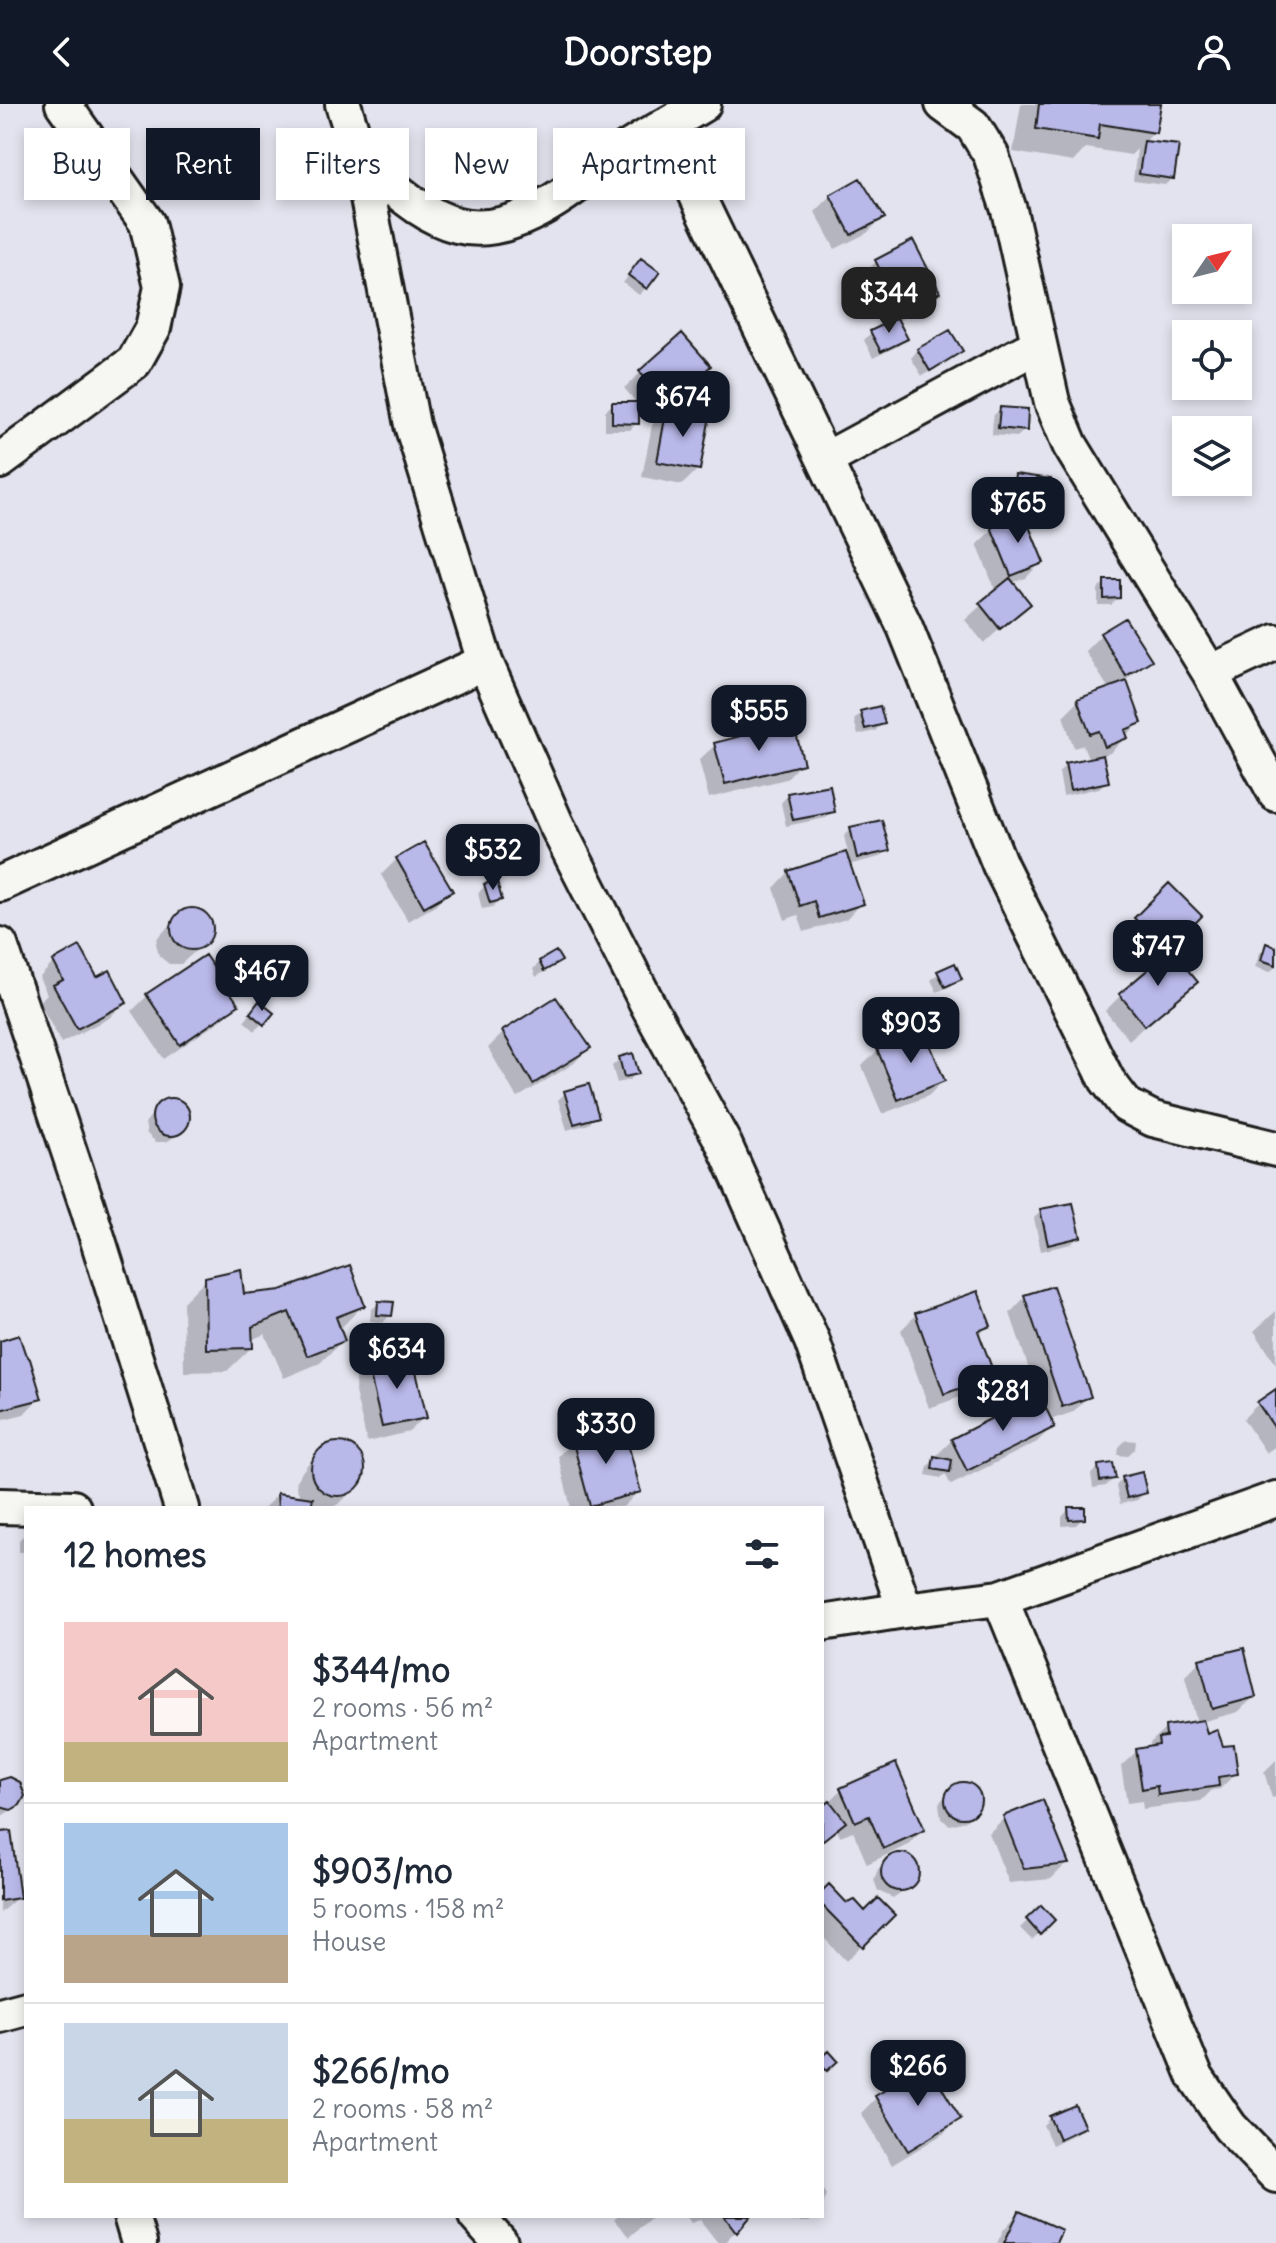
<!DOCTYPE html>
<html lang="en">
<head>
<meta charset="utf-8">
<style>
	:root { --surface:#fff; --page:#f6f6f7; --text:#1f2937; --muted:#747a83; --line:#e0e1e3; --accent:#111827 }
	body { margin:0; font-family:Delius,sans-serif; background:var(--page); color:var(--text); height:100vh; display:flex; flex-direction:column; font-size:30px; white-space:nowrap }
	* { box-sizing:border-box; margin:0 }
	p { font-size:26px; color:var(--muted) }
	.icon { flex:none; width:44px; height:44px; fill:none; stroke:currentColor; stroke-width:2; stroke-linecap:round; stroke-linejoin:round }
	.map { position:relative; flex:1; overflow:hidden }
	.sheet { position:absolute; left:24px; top:1402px; width:800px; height:712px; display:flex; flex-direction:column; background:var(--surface); border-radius:0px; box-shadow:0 4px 12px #0003 }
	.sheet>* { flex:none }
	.banner { position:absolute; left:24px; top:24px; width:800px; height:72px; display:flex; gap:16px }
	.needle { width:52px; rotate:55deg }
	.buttons { position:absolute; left:1172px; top:120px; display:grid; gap:16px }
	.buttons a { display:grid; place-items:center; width:80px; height:80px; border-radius:0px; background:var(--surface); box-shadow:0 4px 12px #0003; font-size:40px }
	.price { position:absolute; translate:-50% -68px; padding:0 18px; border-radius:16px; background:var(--accent); color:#fff; font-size:26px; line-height:52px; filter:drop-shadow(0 2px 4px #0008) }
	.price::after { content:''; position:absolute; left:50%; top:48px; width:24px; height:18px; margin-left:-12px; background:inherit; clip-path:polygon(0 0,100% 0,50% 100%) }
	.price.active { background:#222; color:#fff }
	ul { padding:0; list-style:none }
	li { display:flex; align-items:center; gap:24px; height:200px; padding:0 40px }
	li+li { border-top:2px solid var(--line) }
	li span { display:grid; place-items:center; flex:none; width:224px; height:160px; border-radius:0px; color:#555 }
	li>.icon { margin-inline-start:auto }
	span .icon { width:96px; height:96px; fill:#fffc; stroke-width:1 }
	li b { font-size:34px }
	h2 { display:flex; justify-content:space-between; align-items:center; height:96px; padding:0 40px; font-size:34px }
	.chip { padding:0 28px; border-radius:0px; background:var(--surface); box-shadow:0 4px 12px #0003; font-size:28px; line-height:72px }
	.chip.active { background:var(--accent); color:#fff }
	header { display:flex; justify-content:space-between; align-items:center; height:104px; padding:0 40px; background:var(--accent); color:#fff; font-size:36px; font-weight:700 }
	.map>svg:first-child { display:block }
	.shadow { fill:#0003 }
	.building { fill:#b8b8e9; stroke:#1c1c1c; stroke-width:2 }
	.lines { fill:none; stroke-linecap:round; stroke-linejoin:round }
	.minor-casing { stroke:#1c1c1c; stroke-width:40 }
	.minor { stroke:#f6f6f2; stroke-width:34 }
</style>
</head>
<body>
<header><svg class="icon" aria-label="back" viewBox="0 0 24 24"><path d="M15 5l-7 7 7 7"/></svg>Doorstep<svg class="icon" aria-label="person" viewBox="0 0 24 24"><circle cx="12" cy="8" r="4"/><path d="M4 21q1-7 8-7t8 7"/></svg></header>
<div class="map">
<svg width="1276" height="2139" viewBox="0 0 1276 2139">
	<rect width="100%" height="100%" fill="#e3e3ef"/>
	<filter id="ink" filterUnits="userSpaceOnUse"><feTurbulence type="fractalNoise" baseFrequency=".0125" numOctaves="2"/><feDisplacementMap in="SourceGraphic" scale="16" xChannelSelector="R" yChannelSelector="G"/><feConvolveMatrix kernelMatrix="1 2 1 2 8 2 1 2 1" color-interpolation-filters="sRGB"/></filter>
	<g filter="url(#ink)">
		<path class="shadow" d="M 1021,0 L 1159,0 L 1154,28 L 1144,39 L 1172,74 L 1165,81 L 1133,77 L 1137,45 L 1131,51 L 1086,44 L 1073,58 L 1013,48 Z
			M 831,92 L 882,114 L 867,129 L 835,145 L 815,108 Z
			M 876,158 L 937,188 L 922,204 L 897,217 L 905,234 L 898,242 L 873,254 L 864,236 L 871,229 L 885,222 L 860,173 Z
			M 634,164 L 646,184 L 639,191 L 623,179 Z
			M 682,231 L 692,277 L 650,314 L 624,284 Z
			M 918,246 L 960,247 L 953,254 L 922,272 L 911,254 Z
			M 613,300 L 637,319 L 630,326 L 605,326 L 605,307 Z
			M 668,305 L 698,365 L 682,381 L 642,373 L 652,321 Z
			M 1000,305 L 1025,326 L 1017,333 L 992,331 L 993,312 Z
			M 1015,372 L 1047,397 L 1040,404 L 1005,399 L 1008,379 Z
			M 993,425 L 1041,458 L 1026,474 L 1011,479 L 1028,500 L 984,539 L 965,516 L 996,488 L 977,440 Z
			M 1105,478 L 1118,493 L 1111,501 L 1098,501 L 1098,485 Z
			M 1124,516 L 1149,556 L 1125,577 L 1140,618 L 1110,649 L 1101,652 L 1107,677 L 1099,684 L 1063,692 L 1059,668 L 1066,660 L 1089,656 L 1083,641 L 1074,644 L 1063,612 L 1078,597 L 1109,585 L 1085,547 L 1101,531 Z
			M 861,609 L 883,619 L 875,627 L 858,631 L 854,616 Z
			M 715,641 L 801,659 L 786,675 L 709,694 L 699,656 Z
			M 788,691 L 833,707 L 826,714 L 786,722 L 781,699 Z
			M 851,725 L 887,746 L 880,753 L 848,761 L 861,799 L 846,815 L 804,828 L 798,811 L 785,816 L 774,784 L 789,768 L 848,749 L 844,732 Z
			M 397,755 L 451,786 L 435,802 L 408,817 L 381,771 Z
			M 485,782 L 500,795 L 493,803 L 482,805 L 478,789 Z
			M 1169,782 L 1200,812 L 1151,862 L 1120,831 Z
			M 190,806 L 202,809 L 210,818 L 208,836 L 181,860 L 169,860 L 159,852 L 156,839 L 158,833 L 184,808 Z
			M 1267,842 L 1276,845 L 1276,862 L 1270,868 L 1255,863 L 1260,849 Z
			M 559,857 L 536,873 L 533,865 L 540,858 Z
			M 54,858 L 125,898 L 109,914 L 61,939 L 39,898 L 47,890 L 39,874 Z
			M 939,869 L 960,874 L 953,881 L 937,888 L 931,876 Z
			M 1195,878 L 1129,936 L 1105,907 L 1120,892 Z
			M 147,892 L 237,901 L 221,916 L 164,955 L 132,907 Z
			M 252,907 L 271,909 L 255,927 L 244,917 Z
			M 503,929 L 589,944 L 573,960 L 517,994 L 488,944 Z
			M 878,946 L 943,977 L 928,992 L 882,1010 L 862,962 Z
			M 620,955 L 636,969 L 629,976 L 617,979 L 612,962 Z
			M 565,989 L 596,1012 L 589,1020 L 567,1026 L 558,996 Z
			M 169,996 L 180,999 L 188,1013 L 184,1024 L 176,1032 L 166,1038 L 156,1038 L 147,1030 L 145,1019 L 159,1001 Z
			M 1041,1107 L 1079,1133 L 1071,1140 L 1041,1147 L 1034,1114 Z
			M 206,1175 L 243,1192 L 363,1201 L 339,1226 L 343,1236 L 320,1259 L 284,1274 L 265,1230 L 251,1236 L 251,1244 L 227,1267 L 184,1268 L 183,1198 Z
			M 1025,1193 L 1088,1292 L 1073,1308 L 1050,1316 L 1053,1322 L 1037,1338 L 951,1381 L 945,1370 L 941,1374 L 926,1371 L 928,1362 L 935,1355 L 938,1355 L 936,1352 L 952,1336 L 1038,1292 L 1010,1209 Z
			M 379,1199 L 390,1211 L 383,1219 L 370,1217 L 371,1206 Z
			M 1276,1207 L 1276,1260 L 1254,1227 Z
			M 916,1211 L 988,1222 L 978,1232 L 992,1272 L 977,1287 L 929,1304 L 901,1226 Z
			M 0,1239 L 39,1294 L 24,1310 L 0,1316 Z
			M 371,1256 L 424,1313 L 409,1328 L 367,1338 L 355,1288 L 356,1271 Z
			M 1276,1287 L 1276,1342 L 1266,1349 L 1243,1315 L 1259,1299 Z
			M 1126,1336 L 1136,1337 L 1135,1345 L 1127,1352 L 1118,1351 L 1119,1343 Z
			M 573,1337 L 639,1387 L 623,1403 L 571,1404 L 558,1352 Z
			M 339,1340 L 347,1341 L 360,1352 L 364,1368 L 356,1383 L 340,1399 L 331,1404 L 264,1404 L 277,1391 L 301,1394 L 296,1383 L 297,1375 L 307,1361 L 323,1344 Z
			M 1099,1363 L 1114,1374 L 1106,1382 L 1093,1384 L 1091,1370 Z
			M 1123,1374 L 1145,1389 L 1137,1396 L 1120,1400 L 1116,1382 Z
			M 1069,1405 L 1083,1414 L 1076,1421 L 1062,1422 L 1062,1413 Z
			M 26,1429 L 26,1448 L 19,1448 L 19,1436 Z
			M 1200,1557 L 1254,1593 L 1238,1608 L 1201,1618 L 1206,1632 L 1236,1669 L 1220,1685 L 1212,1686 L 1201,1697 L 1143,1705 L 1142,1697 L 1127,1699 L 1121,1662 L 1137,1647 L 1151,1645 L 1150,1639 L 1166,1624 L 1197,1619 L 1185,1572 Z
			M 1276,1656 L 1276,1693 L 1272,1694 L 1264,1668 Z
			M 0,1680 L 14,1704 L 2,1712 L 0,1711 Z
			M 966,1680 L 978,1690 L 979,1700 L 966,1717 L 950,1721 L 941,1715 L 939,1699 L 955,1682 Z
			M 841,1686 L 923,1726 L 908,1741 L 867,1760 L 853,1727 L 840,1732 L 836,1725 L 822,1736 L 822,1706 Z
			M 1004,1714 L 1066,1760 L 1051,1775 L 1009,1779 L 989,1729 Z
			M 0,1730 L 18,1793 L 0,1809 Z
			M 896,1750 L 908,1752 L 917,1766 L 911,1781 L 893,1794 L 878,1787 L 874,1776 L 878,1765 Z
			M 822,1790 L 865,1809 L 892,1811 L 846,1857 L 822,1832 Z
			M 1041,1804 L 1052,1816 L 1032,1836 L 1020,1824 Z
			M 876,1994 L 959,2015 L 943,2030 L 892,2061 L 861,2009 Z
			M 1050,2014 L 1082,2023 L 1075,2030 L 1052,2041 L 1043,2021 Z
			M 822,2084 L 826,2091 L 822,2105 Z
			M 1019,2109 L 1054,2139 L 997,2139 L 1004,2125 Z
			M 618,2112 L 653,2112 L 629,2133 L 614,2116 Z
			M 686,2112 L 750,2112 L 724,2139 L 718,2139 L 700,2116 L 691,2119 Z
			M 788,2112 L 815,2112 L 809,2118 L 793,2118 Z"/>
		<path class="building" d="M 1039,0 L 1161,0 L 1156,29 L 1100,20 L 1098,35 L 1036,25 Z
			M 1144,37 L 1179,41 L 1174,75 L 1139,70 Z
			M 860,74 L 885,114 L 851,131 L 830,91 Z
			M 913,136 L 940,188 L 902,209 L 875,156 Z
			M 641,154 L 660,168 L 647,185 L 628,171 Z
			M 897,214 L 908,235 L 881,248 L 870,227 Z
			M 950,226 L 963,247 L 930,267 L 917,245 Z
			M 682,229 L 711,262 L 667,300 L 639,267 Z
			M 612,298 L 639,298 L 639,320 L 612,319 Z
			M 667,303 L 710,312 L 700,366 L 657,358 Z
			M 1000,303 L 1028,305 L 1027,327 L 998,324 Z
			M 1015,370 L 1051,375 L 1049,398 L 1012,392 Z
			M 1024,410 L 1044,459 L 1011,472 L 991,423 Z
			M 1010,474 L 1031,500 L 1000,525 L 979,499 Z
			M 1104,476 L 1120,476 L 1120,494 L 1104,495 Z
			M 1125,514 L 1152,556 L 1126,572 L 1100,529 Z
			M 1127,577 L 1142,619 L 1125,626 L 1128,634 L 1105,643 L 1099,627 L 1090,630 L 1077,595 Z
			M 880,602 L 885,620 L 865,625 L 860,607 Z
			M 793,618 L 804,660 L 725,680 L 714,639 Z
			M 1103,651 L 1109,678 L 1070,686 L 1065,659 Z
			M 830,681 L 835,708 L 793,716 L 787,689 Z
			M 882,716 L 890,747 L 857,754 L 850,723 Z
			M 424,738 L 453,787 L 424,803 L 396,754 Z
			M 846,748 L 864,800 L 819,814 L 814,797 L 800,802 L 788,767 Z
			M 497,777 L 502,796 L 490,799 L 484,780 Z
			M 1169,779 L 1202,812 L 1168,848 L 1134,814 Z
			M171 825a21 21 0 1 1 42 0a21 21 0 1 1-42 0Z
			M 1266,839 L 1276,843 L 1276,861 L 1261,856 Z
			M 80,842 L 97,873 L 110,866 L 127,899 L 77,925 L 53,881 L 63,876 L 53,857 Z
			M 1171,846 L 1198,878 L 1145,922 L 1119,890 Z
			M 556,847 L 562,857 L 544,867 L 539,857 Z
			M 205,851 L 239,901 L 180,941 L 146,890 Z
			M 955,859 L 962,875 L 945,883 L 937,867 Z
			M 556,893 L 591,944 L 533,980 L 502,927 Z
			M 259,897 L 274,909 L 264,921 L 250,909 Z
			M 924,926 L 945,977 L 898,996 L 877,945 Z
			M 633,949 L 639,970 L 624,973 L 619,953 Z
			M 589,980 L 599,1013 L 574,1020 L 564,987 Z
			M152 1013a19 19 0 1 1 38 0a19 19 0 1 1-38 0Z
			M 1073,1099 L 1081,1133 L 1048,1141 L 1040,1105 Z
			M 350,1161 L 365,1202 L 336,1213 L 345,1237 L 307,1252 L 289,1208 L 252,1223 L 253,1244 L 206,1245 L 205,1173 L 241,1165 L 244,1190 L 281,1186 Z
			M 1053,1182 L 1091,1293 L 1062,1303 L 1024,1191 Z
			M 978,1187 L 991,1222 L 978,1227 L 995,1272 L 944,1290 L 915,1209 Z
			M 378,1197 L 394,1198 L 392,1212 L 377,1211 Z
			M 19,1231 L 25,1249 L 30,1255 L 42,1295 L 0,1306 L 0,1237 Z
			M 370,1254 L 413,1255 L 427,1314 L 382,1323 L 370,1271 Z
			M 1276,1285 L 1276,1326 L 1257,1298 Z
			M 1039,1290 L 1055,1323 L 967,1367 L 951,1335 Z
			M 623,1321 L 641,1388 L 590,1402 L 572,1335 Z
			M311 1365a27 27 0 1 1 54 0a27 27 0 1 1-54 0Z
			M 934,1352 L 952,1356 L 950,1368 L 932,1365 Z
			M 1113,1359 L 1116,1375 L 1100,1377 L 1098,1361 Z
			M 1142,1368 L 1147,1389 L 1127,1394 L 1122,1373 Z
			M 277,1389 L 313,1394 L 311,1404 L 278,1404 Z
			M 1068,1403 L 1085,1403 L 1085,1415 L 1069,1416 Z
			M 1244,1544 L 1256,1593 L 1212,1605 L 1199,1555 Z
			M 1203,1616 L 1207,1629 L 1217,1625 L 1223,1642 L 1234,1641 L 1238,1670 L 1218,1673 L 1219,1682 L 1158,1691 L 1157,1682 L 1142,1685 L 1136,1645 L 1159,1641 L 1158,1634 L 1166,1633 L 1165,1622 Z
			M 896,1659 L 925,1726 L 883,1745 L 869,1712 L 855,1718 L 840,1684 Z
			M 10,1673 L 20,1678 L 25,1692 L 20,1701 L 11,1706 L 0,1703 L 0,1676 Z
			M945 1696a18 18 0 1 1 36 0a18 18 0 1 1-36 0Z
			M 1043,1696 L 1069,1760 L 1024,1765 L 1003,1712 Z
			M 830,1697 L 846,1718 L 822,1737 L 822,1703 Z
			M 11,1727 L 20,1794 L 0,1797 L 0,1728 Z
			M881 1768a19 19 0 1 1 38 0a19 19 0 1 1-38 0Z
			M 829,1780 L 847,1799 L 855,1796 L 865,1807 L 878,1794 L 895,1811 L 863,1843 L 822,1801 L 822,1787 Z
			M 1041,1801 L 1055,1816 L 1040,1831 L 1026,1815 Z
			M 829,1947 L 838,1957 L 827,1967 L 822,1962 L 822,1953 Z
			M 928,1961 L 961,2015 L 908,2047 L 875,1992 Z
			M 1075,2001 L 1085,2023 L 1059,2035 L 1049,2012 Z
			M 1019,2107 L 1062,2126 L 1056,2139 L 1004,2139 Z
			M 724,2112 L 751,2112 L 737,2129 Z"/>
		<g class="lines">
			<g class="minor-casing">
				<path id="minor" d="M 343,0 L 361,58 L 412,321 L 485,558 L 556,720 L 649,903 L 724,1040 L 812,1237 L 905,1506 L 1000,1494 L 1276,1395
					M 943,0 L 973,22 L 991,51 L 1009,106 L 1052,298 L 1070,341 L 1210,569 L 1276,690
					M 664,23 L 905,523 L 1000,761 L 1107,976 L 1126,1001 L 1153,1015 L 1276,1045
					M 361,58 C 391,81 421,112 457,121 C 517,137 578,78 624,47 C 649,30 677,16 703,0
					M 825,356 L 1038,241
					M 0,357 L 134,258 L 153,224 L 162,183 L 147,119 L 63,0
					M 1210,569 L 1276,538
					M 0,780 L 485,558
					M 0,841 L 87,1101 L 182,1404
					M 0,1402 L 73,1404
					M 1000,1494 L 1195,1972 L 1230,2023 L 1276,2071
					M 822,1519 L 905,1506
					M 0,1911 L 26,1904
					M 131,2112 L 139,2139
					M 476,2112 L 500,2139"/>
			</g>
			<use href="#minor" class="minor"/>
		</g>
	</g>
</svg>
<div class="buttons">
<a><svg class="needle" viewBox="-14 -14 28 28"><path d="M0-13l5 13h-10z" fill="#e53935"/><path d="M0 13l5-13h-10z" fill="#747a83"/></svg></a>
<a><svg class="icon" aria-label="locate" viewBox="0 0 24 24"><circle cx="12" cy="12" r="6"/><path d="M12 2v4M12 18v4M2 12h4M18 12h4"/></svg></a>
<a><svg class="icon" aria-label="layers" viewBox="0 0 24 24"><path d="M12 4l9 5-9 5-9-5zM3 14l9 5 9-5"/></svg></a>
</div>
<b class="price active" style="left:889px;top:231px">$344</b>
<b class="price" style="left:683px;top:335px">$674</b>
<b class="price" style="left:1018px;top:441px">$765</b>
<b class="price" style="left:759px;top:649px">$555</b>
<b class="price" style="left:493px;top:788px">$532</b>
<b class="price" style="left:1158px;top:884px">$747</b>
<b class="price" style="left:262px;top:909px">$467</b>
<b class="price" style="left:911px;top:961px">$903</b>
<b class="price" style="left:397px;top:1287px">$634</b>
<b class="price" style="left:1003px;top:1329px">$281</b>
<b class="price" style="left:606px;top:1362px">$330</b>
<b class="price" style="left:918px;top:2004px">$266</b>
<div class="banner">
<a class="chip">Buy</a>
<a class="chip active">Rent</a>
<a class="chip">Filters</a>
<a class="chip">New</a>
<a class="chip">Apartment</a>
</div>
<section class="sheet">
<h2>12 homes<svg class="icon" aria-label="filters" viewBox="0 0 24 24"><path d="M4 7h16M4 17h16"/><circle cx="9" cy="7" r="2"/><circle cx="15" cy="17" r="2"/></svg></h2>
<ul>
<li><span style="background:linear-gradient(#f6c9c9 75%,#c2b280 0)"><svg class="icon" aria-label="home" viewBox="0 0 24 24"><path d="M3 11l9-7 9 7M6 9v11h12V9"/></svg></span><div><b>$344/mo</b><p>2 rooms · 56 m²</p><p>Apartment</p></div></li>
<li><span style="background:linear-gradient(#a9c7e8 70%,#b9a48a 0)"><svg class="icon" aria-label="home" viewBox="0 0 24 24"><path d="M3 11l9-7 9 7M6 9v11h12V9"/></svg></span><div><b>$903/mo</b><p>5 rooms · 158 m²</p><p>House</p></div></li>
<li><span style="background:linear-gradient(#c9d6e8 60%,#c2b280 0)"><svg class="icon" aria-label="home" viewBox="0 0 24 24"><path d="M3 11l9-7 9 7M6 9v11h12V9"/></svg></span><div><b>$266/mo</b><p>2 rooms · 58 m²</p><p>Apartment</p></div></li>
</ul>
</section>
</div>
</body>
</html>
